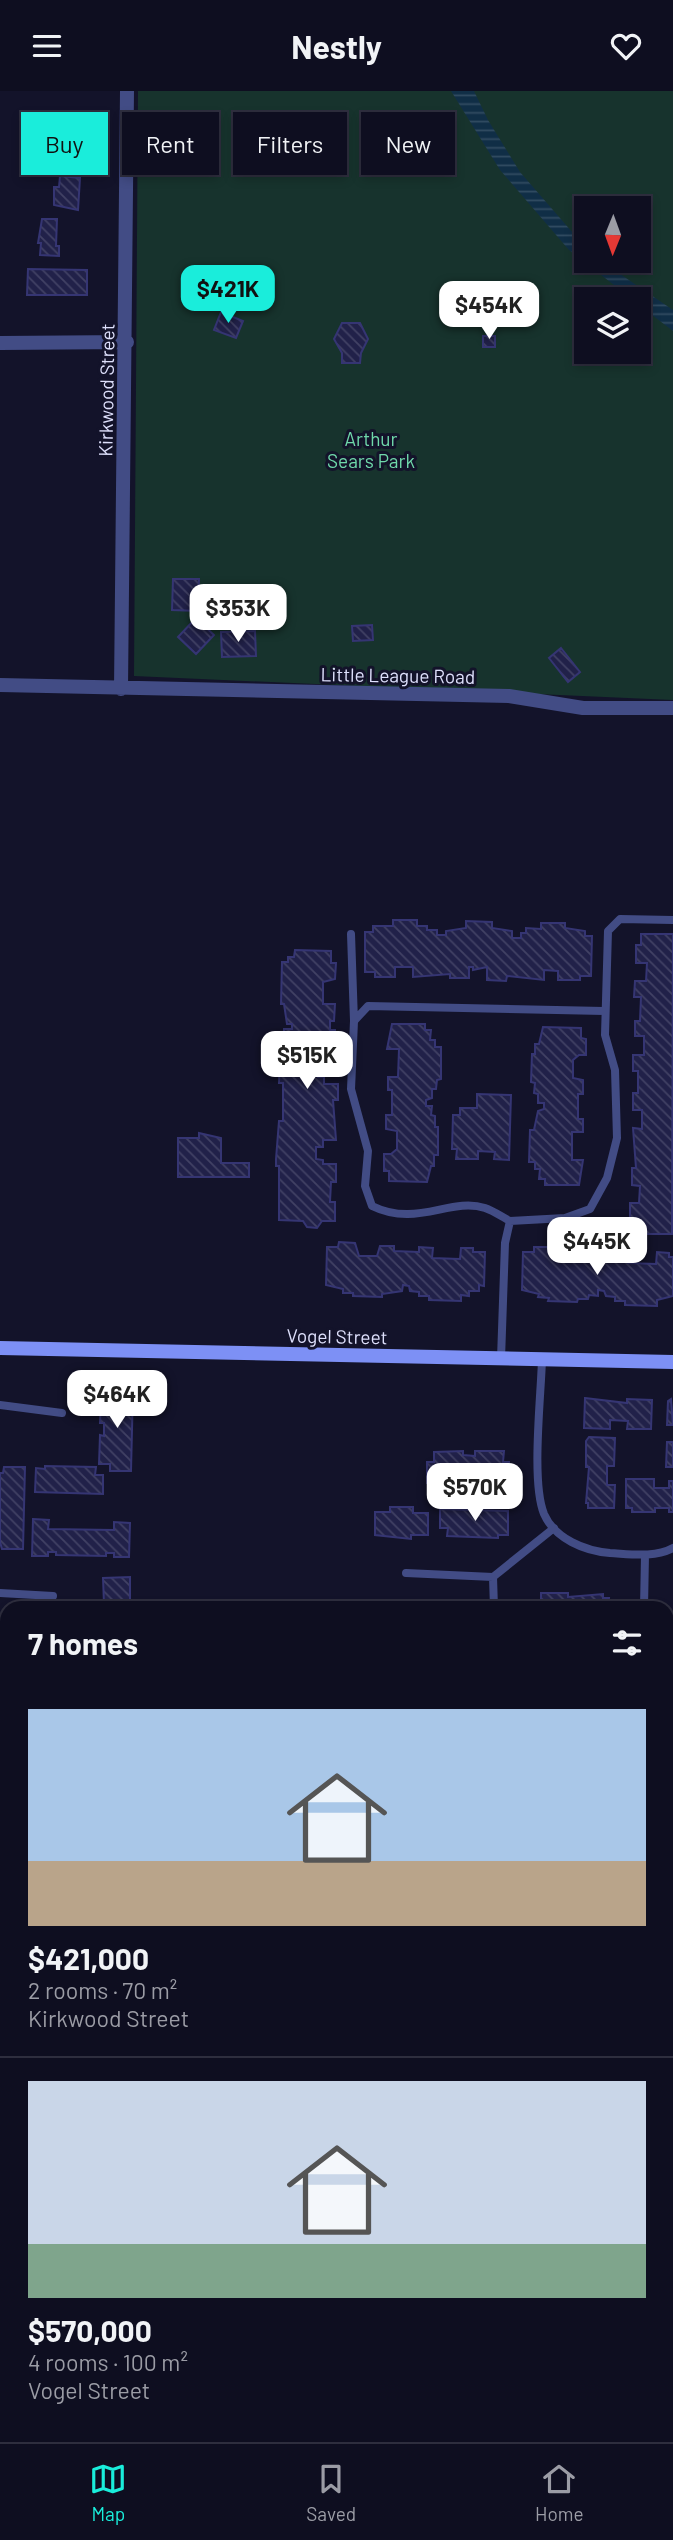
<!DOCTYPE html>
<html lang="en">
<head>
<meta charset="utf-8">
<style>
	:root { --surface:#0e0e20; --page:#171729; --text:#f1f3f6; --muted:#9b9ca5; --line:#2e2e3e; --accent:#1aeddb }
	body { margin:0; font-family:Barlow,sans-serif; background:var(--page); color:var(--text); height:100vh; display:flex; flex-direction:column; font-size:26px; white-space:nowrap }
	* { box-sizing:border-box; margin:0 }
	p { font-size:23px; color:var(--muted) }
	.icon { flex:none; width:38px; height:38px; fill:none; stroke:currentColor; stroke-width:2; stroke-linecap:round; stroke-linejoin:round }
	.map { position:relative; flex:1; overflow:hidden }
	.drawer { position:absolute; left:0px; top:1510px; width:674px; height:842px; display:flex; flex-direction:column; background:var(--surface); border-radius:21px 21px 0 0; box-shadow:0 4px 10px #0003,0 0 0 2px var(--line) }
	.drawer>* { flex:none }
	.banner { position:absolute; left:21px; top:21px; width:632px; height:63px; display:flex; gap:14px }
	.needle { width:46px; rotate:181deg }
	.buttons { position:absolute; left:574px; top:105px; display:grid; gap:14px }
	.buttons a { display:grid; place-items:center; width:77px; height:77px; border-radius:0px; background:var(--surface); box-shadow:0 4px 10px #0003,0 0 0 2px var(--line); font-size:35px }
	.price { position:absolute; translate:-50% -60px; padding:0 16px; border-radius:14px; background:#fff; color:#222; font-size:23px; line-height:46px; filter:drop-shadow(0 2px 4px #0008) }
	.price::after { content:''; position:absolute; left:50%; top:42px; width:21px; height:16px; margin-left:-10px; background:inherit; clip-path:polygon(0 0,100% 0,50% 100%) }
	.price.on { background:var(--accent); color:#111 }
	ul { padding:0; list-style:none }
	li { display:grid; align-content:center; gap:14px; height:371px; padding:0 28px }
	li+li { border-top:2px solid var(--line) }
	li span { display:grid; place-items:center; height:217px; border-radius:0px; color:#555 }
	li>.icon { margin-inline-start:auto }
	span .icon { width:126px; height:126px; fill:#fffc; stroke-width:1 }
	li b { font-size:30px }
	h2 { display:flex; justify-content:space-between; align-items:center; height:84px; padding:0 28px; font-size:30px }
	.tag { padding:0 24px; border-radius:0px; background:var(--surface); box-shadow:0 4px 10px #0003,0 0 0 2px var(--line); font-size:24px; line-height:63px }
	.tag.on { background:var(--accent); color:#111 }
	header { display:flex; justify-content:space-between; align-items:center; height:91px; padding:0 28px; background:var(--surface); font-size:32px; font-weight:700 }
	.tab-bar { display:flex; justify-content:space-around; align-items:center; height:98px; border-top:2px solid var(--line); background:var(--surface); font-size:19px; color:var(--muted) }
	.tab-bar a { display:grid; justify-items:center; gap:4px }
	.tab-bar .on { color:var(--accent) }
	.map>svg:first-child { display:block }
	.green { fill:#17332d; fill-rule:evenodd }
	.water { fill:url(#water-rules) }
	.building { fill:url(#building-back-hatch); stroke:#353573; stroke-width:2 }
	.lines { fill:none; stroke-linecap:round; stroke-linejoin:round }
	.lane { stroke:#424c85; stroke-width:8 }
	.street { stroke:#424c85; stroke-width:14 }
	.secondary { stroke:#7d90f5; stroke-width:14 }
	.labels { text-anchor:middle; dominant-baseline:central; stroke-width:6; stroke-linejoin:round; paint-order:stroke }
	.street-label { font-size:19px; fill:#dee0fc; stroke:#13132a }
	.park-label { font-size:19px; fill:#6fd8aa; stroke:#13132a }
</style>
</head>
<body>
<header><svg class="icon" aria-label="menu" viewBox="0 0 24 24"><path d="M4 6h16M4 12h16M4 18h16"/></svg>Nestly<svg class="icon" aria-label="heart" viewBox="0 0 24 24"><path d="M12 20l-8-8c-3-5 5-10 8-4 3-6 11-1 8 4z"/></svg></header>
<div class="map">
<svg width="673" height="2351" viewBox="0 0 673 2351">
	<defs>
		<pattern id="water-rules" width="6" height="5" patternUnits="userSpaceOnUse" patternTransform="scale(1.75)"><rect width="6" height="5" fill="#102e46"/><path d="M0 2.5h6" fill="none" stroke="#324c62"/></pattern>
		<pattern id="building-back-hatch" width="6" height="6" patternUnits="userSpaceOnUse" patternTransform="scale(1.75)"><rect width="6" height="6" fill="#212149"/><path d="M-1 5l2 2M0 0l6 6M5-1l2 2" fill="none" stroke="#414164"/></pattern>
	</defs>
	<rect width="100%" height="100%" fill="#13132a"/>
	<path class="green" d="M 138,0 L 673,0 L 673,609 L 134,585 ZM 586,117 L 639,117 L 639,170 L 586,170 ZM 586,208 L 639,208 L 639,261 L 586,261 Z"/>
	<path class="water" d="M 451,0 L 474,0 L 488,29 L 520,81 L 586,157 L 586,170 L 601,170 L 673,219 L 673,240 L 639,214 L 639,208 L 632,208 L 569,159 L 500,79 Z"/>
	<path class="building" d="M 60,85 L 80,87 L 78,119 L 54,114 L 54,96 L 59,96 Z
		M 42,128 L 57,128 L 56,155 L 59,155 L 59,165 L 40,164 L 41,152 L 38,152 Z
		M 28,178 L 87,179 L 87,204 L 27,204 Z
		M 221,221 L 243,230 L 236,247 L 214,239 Z
		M 342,232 L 360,232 L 368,248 L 361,262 L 360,272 L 342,272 L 342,262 L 334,248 Z
		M 483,245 L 495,245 L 495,256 L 483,256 Z
		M 173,488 L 199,488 L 198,520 L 172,519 Z
		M 196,527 L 214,544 L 196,563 L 178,546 Z
		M 372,534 L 373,549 L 353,550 L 352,535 Z
		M 255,540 L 256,565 L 222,566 L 221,541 Z
		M 561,557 L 580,581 L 568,591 L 549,567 Z
		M 393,829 L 417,829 L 417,835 L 427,835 L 427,839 L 437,839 L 437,844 L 446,844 L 446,840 L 466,837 L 466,830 L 492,831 L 492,837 L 512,840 L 512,847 L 521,847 L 521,842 L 526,842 L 526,837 L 541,838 L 541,832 L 565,832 L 565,837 L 585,840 L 585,845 L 592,845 L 591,885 L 580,885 L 580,889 L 558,889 L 558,880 L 544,879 L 544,889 L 507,885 L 506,890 L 487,889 L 487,876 L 473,879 L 473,876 L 469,876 L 469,887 L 450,887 L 450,883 L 413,886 L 413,876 L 395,876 L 395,886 L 375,886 L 375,881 L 365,881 L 365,841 L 373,841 L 373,835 L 393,835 Z
		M 641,843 L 673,843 L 672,1143 L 634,1143 L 635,1128 L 630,1128 L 630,1112 L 639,1112 L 640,1095 L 632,1094 L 632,1077 L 636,1077 L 633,1037 L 642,1038 L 642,1019 L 633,1019 L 633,1002 L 638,1002 L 638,980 L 633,980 L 633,964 L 644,964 L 644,945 L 635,945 L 635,930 L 640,930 L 641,906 L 634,906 L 635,890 L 646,890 L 647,872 L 636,872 L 636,854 L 641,854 Z
		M 295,859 L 331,860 L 331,872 L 336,872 L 335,888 L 323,891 L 323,913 L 335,913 L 334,930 L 330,930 L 330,939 L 335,939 L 335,950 L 339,950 L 339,968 L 324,967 L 324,975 L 318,975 L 318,986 L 324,986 L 324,993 L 338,993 L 338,1009 L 333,1009 L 336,1049 L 323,1049 L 323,1056 L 316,1056 L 316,1068 L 323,1069 L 323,1073 L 336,1073 L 336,1091 L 331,1091 L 330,1111 L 335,1111 L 335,1130 L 322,1130 L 317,1137 L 307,1136 L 303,1130 L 279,1129 L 279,1075 L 276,1075 L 276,1068 L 279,1030 L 283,1030 L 283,992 L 279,992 L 280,967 L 283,967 L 284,938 L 292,938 L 292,933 L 287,933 L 284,913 L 281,913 L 282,871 L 288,871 L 288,866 L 294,866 Z
		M 392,933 L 425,933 L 425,939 L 431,939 L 430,949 L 435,949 L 435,956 L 441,956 L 441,988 L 437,989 L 436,998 L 432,998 L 432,1007 L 426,1009 L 426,1015 L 432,1015 L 431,1024 L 435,1025 L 435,1036 L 438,1036 L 438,1064 L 434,1064 L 434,1075 L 431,1075 L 427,1091 L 389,1090 L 389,1080 L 384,1080 L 384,1063 L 391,1063 L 397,1058 L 397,1040 L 386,1038 L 386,1024 L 392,1024 L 392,999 L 388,999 L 388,986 L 398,986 L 399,958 L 387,958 Z
		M 543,936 L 581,937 L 581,947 L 586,948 L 586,964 L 579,964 L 573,969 L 573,987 L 583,989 L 583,1003 L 578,1003 L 578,1028 L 583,1028 L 583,1041 L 572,1041 L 572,1069 L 583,1069 L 579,1094 L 545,1094 L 545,1088 L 539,1088 L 540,1078 L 535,1078 L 535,1071 L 529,1071 L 530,1039 L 534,1039 L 538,1020 L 544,1018 L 544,1012 L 538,1012 L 538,1003 L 534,1002 L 535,992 L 531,991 L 532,963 L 535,963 L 535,953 L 539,953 Z
		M 477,1003 L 511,1004 L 509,1069 L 494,1068 L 495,1061 L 478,1060 L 478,1068 L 456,1068 L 457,1058 L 452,1058 L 453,1024 L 460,1024 L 460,1017 L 477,1017 Z
		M 199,1042 L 221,1047 L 221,1072 L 249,1072 L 249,1086 L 178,1086 L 178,1047 L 199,1047 Z
		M 339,1151 L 355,1152 L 359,1165 L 377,1165 L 380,1155 L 394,1155 L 394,1160 L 419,1161 L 419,1156 L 433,1157 L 432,1167 L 460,1168 L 461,1157 L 473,1157 L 473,1161 L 485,1161 L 484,1195 L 479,1194 L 479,1200 L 469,1200 L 469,1205 L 461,1204 L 461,1210 L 429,1209 L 429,1205 L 419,1205 L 419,1201 L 410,1200 L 409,1195 L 403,1194 L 402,1200 L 382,1203 L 382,1206 L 353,1205 L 353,1202 L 343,1202 L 343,1198 L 326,1194 L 327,1156 L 338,1156 Z
		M 534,1156 L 551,1156 L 551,1164 L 555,1169 L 573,1170 L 576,1159 L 590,1160 L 590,1165 L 615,1165 L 615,1161 L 628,1161 L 628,1172 L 656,1173 L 657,1161 L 669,1162 L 669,1166 L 673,1166 L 673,1205 L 657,1209 L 657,1215 L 625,1214 L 625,1210 L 615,1210 L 615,1206 L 606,1205 L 604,1200 L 598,1199 L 598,1205 L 589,1204 L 588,1208 L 578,1208 L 577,1211 L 548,1210 L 549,1207 L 538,1206 L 539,1203 L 522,1199 L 523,1161 L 534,1161 Z
		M 111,1298 L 133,1298 L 131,1380 L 110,1380 L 110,1373 L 99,1373 L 100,1344 L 104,1345 L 104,1332 L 100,1332 L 101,1304 L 111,1304 Z
		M 585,1307 L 627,1312 L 627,1308 L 652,1309 L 651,1338 L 627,1338 L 628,1330 L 610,1329 L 610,1338 L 584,1337 Z
		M 671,1308 L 673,1334 L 667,1334 L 668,1310 Z
		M 589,1346 L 615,1347 L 614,1375 L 607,1375 L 607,1394 L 615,1394 L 614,1417 L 588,1417 L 588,1412 L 586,1412 L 589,1376 L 586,1376 L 586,1350 Z
		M 667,1351 L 673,1351 L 673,1376 L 666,1376 Z
		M 463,1360 L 463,1364 L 475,1365 L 475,1360 L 504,1360 L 503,1371 L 509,1371 L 510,1392 L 427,1392 L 427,1371 L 434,1371 L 434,1361 Z
		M 45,1375 L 96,1376 L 95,1384 L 103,1384 L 103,1403 L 35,1401 L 36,1377 L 45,1378 Z
		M 4,1376 L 25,1376 L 23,1458 L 2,1458 L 0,1451 L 0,1382 L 3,1382 Z
		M 626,1388 L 654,1388 L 654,1397 L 669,1397 L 669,1390 L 673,1390 L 673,1421 L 669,1421 L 669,1417 L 655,1417 L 655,1421 L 632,1421 L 632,1417 L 626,1417 Z
		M 390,1416 L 413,1416 L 413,1422 L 428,1422 L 428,1444 L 411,1444 L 411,1448 L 375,1444 L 375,1421 L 390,1421 Z
		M 440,1418 L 508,1420 L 508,1444 L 498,1444 L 498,1447 L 447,1445 L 448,1437 L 440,1437 Z
		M 33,1428 L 49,1429 L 48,1438 L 114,1439 L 114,1431 L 130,1432 L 129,1466 L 114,1466 L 114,1462 L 106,1462 L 106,1465 L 56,1464 L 56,1461 L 48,1461 L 48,1465 L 32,1465 Z
		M 130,1486 L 130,1512 L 104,1513 L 103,1487 Z
		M 541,1502 L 568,1502 L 568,1506 L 603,1503 L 603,1507 L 609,1507 L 608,1517 L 541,1517 Z
		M 667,1688 L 673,1688 L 673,1724 L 667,1724 Z
		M 3,1696 L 7,1696 L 7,1722 L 0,1722 L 0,1699 Z
		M 0,2016 L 7,2027 L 7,2045 L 0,2049 Z
		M 0,2071 L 7,2071 L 7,2096 L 0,2096 Z
		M 0,2120 L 7,2125 L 7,2132 L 0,2141 Z
		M 667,2249 L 673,2249 L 673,2275 L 667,2275 Z
		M 0,2263 L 7,2263 L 7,2297 L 0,2297 Z"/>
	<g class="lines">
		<path class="lane" d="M 351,843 L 354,930
			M 510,1130 C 502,1126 494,1120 485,1117 C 450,1106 417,1137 372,1115 L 365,1095 L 368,1060 L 351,998 L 354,930 L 368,915 L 604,920
			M 501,1268 L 505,1152 L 510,1130 L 565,1127 L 590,1118 L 607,1087 L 617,1047 L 615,979 L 605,944 L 608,840 L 620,828 L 673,829
			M 542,1268 C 541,1306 531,1391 544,1423 C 555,1448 585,1460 610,1462 C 630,1463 655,1467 673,1457
			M 0,1314 L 62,1322
			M 406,1482 L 493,1486 L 554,1437
			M 493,1486 L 494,1517
			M 0,1502 L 53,1505
			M 644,1517 L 645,1464
			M 0,1661 L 7,1661
			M 0,1968 L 7,1968"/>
		<path class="street" d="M 0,252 L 127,251
			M 0,594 L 509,605 L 583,617 L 673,617
			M 121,598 L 127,0
			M 0,1934 L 7,1934
			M 667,1945 L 672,1945
			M 0,2344 L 7,2344
			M 67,2345 L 410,2351"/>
		<path class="secondary" d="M 0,1257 L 673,1271"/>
	</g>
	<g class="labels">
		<g class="street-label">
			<text transform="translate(106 299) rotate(-89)">Kirkwood Street</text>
			<text transform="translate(398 584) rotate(1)">Little League Road</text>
			<text transform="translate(337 1245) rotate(1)">Vogel Street</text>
		</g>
		<g class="park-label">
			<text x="371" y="347">Arthur<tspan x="371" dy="22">Sears Park</tspan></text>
		</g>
	</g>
</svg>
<div class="buttons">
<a><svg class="needle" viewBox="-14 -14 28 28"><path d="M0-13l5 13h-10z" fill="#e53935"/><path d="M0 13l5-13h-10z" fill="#9b9ca5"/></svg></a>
<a><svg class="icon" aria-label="layers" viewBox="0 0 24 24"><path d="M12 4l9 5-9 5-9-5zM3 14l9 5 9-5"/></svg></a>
</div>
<b class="price on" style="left:228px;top:234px">$421K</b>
<b class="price" style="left:489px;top:250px">$454K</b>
<b class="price" style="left:238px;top:553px">$353K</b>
<b class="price" style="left:307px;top:1000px">$515K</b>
<b class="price" style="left:597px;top:1186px">$445K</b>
<b class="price" style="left:117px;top:1339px">$464K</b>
<b class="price" style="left:475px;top:1432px">$570K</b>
<div class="banner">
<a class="tag on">Buy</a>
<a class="tag">Rent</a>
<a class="tag">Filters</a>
<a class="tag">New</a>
</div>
<section class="drawer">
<h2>7 homes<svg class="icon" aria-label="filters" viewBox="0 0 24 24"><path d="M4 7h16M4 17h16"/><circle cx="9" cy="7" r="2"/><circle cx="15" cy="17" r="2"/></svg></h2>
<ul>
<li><span style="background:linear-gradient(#a9c7e8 70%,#b9a48a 0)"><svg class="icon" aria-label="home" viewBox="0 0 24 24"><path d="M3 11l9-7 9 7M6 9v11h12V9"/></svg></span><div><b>$421,000</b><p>2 rooms · 70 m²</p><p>Kirkwood Street</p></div></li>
<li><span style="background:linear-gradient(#c9d6e8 75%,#7fa58c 0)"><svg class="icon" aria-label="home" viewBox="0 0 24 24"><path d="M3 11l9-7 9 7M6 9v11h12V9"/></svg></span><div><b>$570,000</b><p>4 rooms · 100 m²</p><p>Vogel Street</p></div></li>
</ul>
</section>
</div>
<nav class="tab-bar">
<a class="on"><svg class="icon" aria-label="map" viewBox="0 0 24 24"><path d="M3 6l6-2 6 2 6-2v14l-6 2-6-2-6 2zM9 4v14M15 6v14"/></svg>Map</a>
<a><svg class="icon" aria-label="saved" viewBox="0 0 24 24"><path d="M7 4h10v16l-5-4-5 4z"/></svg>Saved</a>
<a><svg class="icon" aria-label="home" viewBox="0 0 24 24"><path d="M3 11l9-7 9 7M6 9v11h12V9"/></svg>Home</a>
</nav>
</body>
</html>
